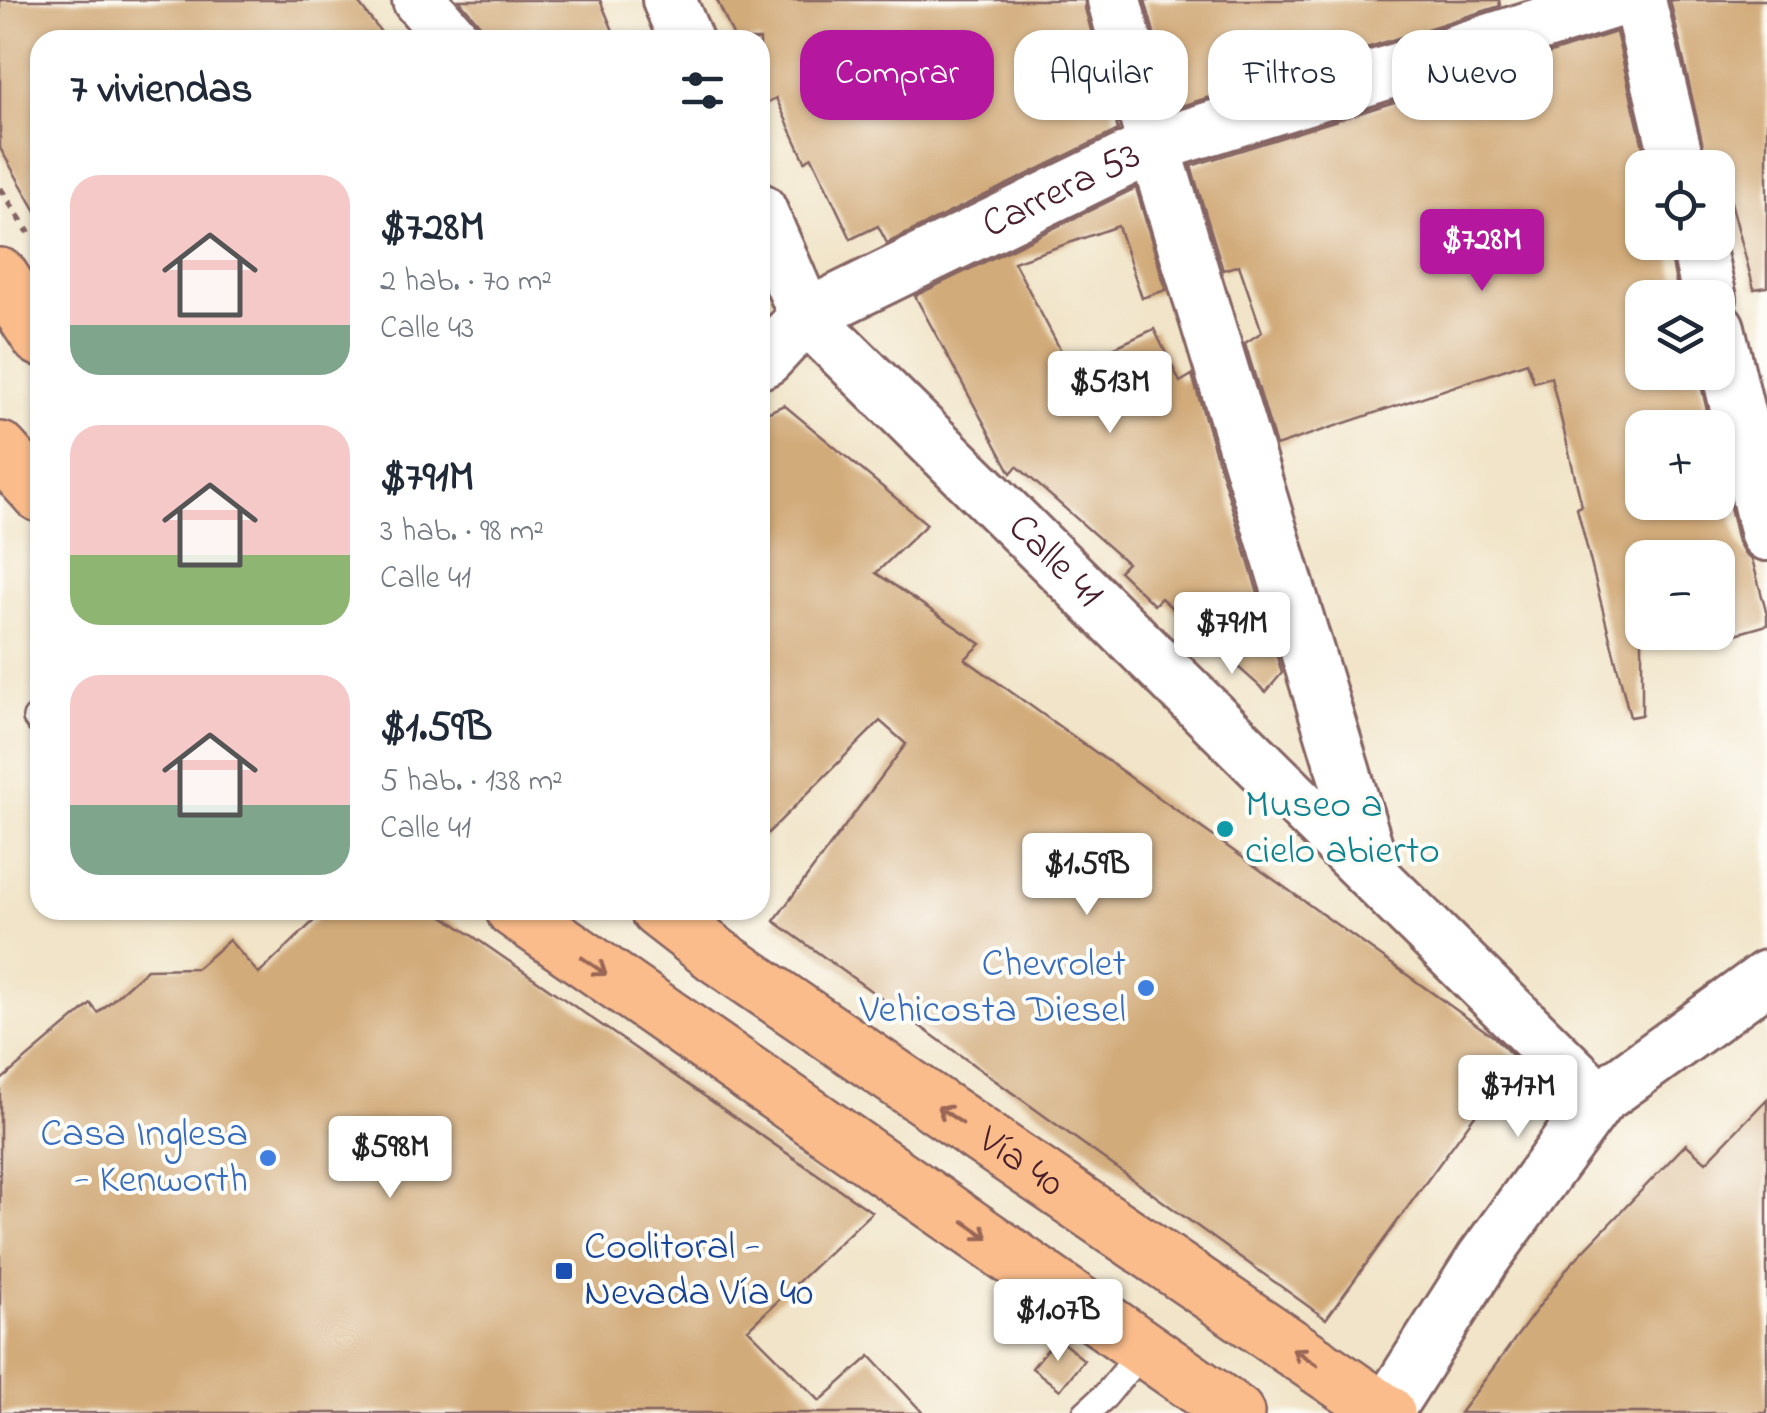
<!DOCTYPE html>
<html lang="es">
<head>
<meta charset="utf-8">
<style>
	:root { --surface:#fff; --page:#f2f2f3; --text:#1f2937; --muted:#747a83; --accent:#b5179e }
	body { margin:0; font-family:"Indie Flower",sans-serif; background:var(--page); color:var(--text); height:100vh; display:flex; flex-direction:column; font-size:38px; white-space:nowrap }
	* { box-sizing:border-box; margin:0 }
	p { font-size:32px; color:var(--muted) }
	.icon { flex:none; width:55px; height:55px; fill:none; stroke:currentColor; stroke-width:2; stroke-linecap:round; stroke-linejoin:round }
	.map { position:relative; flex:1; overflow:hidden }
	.drawer { position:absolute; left:30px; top:30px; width:740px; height:890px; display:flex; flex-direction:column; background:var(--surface); border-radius:30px; box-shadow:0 2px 8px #0004 }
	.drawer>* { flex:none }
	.top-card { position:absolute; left:800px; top:30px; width:815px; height:90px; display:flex; gap:20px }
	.buttons { position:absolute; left:1625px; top:150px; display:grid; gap:20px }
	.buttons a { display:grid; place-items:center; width:110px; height:110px; border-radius:20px; background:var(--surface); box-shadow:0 2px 8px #0004; font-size:50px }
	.price { position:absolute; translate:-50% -85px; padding:0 22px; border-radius:10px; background:#fff; color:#222; font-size:32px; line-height:65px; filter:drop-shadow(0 2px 5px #0008) }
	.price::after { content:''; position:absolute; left:50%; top:60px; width:30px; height:22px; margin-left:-15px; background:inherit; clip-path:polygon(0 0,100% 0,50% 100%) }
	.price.current { background:var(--accent); color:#fff }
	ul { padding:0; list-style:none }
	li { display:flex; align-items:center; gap:30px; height:250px; padding:0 40px }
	li span { display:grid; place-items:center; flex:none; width:280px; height:200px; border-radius:30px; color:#555 }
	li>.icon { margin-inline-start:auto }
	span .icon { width:120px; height:120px; fill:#fffc; stroke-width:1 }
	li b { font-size:42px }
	h2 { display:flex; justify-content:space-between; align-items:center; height:120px; padding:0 40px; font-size:42px }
	.chip { padding:0 35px; border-radius:30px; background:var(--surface); box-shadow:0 2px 8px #0004; font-size:35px; line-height:90px }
	.chip.current { background:var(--accent); color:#fff }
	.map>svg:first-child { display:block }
	.building { fill:#d2ab7a }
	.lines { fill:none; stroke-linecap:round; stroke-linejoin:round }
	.lane-casing { stroke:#846462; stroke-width:30 }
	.street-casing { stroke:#846462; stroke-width:58 }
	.highway-casing { stroke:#846462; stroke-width:60 }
	.path { stroke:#846462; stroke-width:6; stroke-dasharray:8 8; stroke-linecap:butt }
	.lane { stroke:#fff; stroke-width:25 }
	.street { stroke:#fff; stroke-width:52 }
	.highway { stroke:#fabc8b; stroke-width:55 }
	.oneway { stroke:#996656 }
	.culture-dot { fill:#0f9aa8; stroke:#fdfcf7; stroke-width:4 }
	.shop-dot { fill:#3f7fe0; stroke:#fdfcf7; stroke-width:4 }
	.transit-dot { fill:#1a4fb4; stroke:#fdfcf7; stroke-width:4 }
	.labels { text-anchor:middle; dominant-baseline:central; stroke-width:8; stroke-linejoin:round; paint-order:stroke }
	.street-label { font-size:40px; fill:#4a1f2b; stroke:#fdfcf7 }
	.culture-label { font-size:40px; fill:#0d838f; stroke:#fdfcf7; text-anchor:start }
	.shop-label { font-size:40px; fill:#366cbe; stroke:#fdfcf7; text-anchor:end }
	.transit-label { font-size:40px; fill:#164399; stroke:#fdfcf7; text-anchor:start }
</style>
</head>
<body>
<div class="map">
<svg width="1767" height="1413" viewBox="0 0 1767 1413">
	<rect width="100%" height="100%" fill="#fdfcf7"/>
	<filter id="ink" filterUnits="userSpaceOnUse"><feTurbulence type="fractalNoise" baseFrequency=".01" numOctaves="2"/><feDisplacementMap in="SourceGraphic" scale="20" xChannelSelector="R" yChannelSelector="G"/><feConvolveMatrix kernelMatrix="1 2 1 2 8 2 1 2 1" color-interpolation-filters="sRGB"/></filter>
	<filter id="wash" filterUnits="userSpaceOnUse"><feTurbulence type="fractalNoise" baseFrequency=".0048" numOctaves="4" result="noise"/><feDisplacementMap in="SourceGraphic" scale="40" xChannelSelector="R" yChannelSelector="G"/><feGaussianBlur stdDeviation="2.25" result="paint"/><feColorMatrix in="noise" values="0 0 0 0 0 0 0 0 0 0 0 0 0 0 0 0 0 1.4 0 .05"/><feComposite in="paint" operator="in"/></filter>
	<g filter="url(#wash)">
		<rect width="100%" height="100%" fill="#f1e4c8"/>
		<g id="blocks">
			<path class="building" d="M 0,0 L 356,0 L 387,40 L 40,40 L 40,218 L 0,148 Z
				M 459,0 L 600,0 L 617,40 L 493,40 Z
				M 717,0 L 1085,0 L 1085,8 L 1118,130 L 887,243 L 878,226 L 851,239 L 812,157 L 805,161 L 776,98 L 760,106 L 760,40 L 735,40 Z
				M 1145,0 L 1499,0 L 1500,6 L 1175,108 Z
				M 1670,0 L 1767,0 L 1767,287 L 1754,289 L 1722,168 L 1708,168 Z
				M 1616,32 L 1648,168 L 1642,168 L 1642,242 L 1668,242 L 1679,298 L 1642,298 L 1642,372 L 1698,372 L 1711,428 L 1642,428 L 1642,502 L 1729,502 L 1738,542 L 1745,554 L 1752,559 L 1767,615 L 1767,625 L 1718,639 L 1718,558 L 1642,558 L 1642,715 L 1630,717 L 1577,508 L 1582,506 L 1551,377 L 1534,382 L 1527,362 L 1276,446 L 1245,343 L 1262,332 L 1239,265 L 1223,270 L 1191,166 L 1439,88 L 1443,103 L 1527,79 L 1522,62 Z
				M 1136,188 L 1166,290 L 1142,298 L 1118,226 L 1014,262 L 1070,368 L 1154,329 L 1180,382 L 1192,375 L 1282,673 L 1266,692 L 1161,598 L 1154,605 L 1119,571 L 1127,563 L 1017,466 L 1011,473 L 915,296 Z
				M 784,405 L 927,524 L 876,573 L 981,644 L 965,659 L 1494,1037 L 1516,1059 L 1326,1319 L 774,921 L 906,744 L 880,721 L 760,841 L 760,416 Z
				M 325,910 L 435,910 L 872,1212 L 748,1329 L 820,1401 L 870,1356 L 923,1413 L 0,1413 L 0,1081 L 91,1004 L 98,1013 L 147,969 L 197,968 L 229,940 L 259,974 Z
				M 1767,1099 L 1767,1413 L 1460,1413 L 1569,1266 L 1686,1144 L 1706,1162 Z
				M 1057,1338 L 1084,1360 L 1060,1390 L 1032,1368 Z"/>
		</g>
	</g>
	<g filter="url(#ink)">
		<use href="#blocks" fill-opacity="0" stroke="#846462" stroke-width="2.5"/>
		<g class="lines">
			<g class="lane-casing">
				<path id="lane" d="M 36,718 L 40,723
					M 1086,1413 L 1105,1396 L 1145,1348"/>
			</g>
			<g class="street-casing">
				<g id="street">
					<path d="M 419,0 L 454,40"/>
					<path d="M 669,0 L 686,40"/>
					<path d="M 1114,0 L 1154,146 L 1373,869"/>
					<path d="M 1639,0 L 1679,168"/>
					<path id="s1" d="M 760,210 L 806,316 L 1599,1099"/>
					<path d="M 1697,242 L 1710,298"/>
					<path d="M 1718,328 L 1767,534"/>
					<path id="s2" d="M 760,362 L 766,359 L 806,316 L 1154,146 L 1619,0"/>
					<path d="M 1385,1413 L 1483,1259 L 1599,1099 L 1767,977"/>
				</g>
			</g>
			<g class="highway-casing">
				<g id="highway">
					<path d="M 0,276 L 40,338"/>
					<path d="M 0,450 L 40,494"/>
					<path d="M 514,910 L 1236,1413"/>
					<path id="s3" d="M 658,910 L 716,955 L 1387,1413"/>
				</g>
			</g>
			<path class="path" d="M 0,188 L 29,233"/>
			<use href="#lane" class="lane"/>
			<use href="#street" class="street"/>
			<use href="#highway" class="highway"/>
		</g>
		<defs><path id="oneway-shaft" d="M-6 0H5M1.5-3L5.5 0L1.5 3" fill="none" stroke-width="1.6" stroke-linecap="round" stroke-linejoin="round" transform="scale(2.5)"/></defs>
		<g class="oneway">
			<use href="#oneway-shaft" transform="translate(594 966) rotate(35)"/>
			<use href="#oneway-shaft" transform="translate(950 1115) rotate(-146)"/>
			<use href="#oneway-shaft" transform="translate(976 1230) rotate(35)"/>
			<use href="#oneway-shaft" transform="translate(1305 1357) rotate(-146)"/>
		</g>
	</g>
	<circle class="culture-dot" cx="1225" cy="829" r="10"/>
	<g class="shop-dot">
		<circle cx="1146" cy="988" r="10"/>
		<circle cx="268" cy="1158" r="10"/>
	</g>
	<rect class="transit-dot" x="554" y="1261" width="20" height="20" rx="5"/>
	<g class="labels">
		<g class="street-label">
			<text stroke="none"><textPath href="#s2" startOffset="350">Carrera 53</textPath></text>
			<text stroke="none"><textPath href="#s1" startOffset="465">Calle 41</textPath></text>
			<text stroke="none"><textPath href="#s3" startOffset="442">Vía 40</textPath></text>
		</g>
		<g class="culture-label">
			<text x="1245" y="806">Museo a<tspan x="1245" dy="46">cielo abierto</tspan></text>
		</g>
		<g class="shop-label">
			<text x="1126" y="965">Chevrolet<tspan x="1126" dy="46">Vehicosta Diesel</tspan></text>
			<text x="248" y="1135">Casa Inglesa<tspan x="248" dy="46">- Kenworth</tspan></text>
		</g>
		<g class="transit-label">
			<text x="584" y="1248">Coolitoral -<tspan x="584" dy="46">Nevada Vía 40</tspan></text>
		</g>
	</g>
</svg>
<div class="buttons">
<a><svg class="icon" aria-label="locate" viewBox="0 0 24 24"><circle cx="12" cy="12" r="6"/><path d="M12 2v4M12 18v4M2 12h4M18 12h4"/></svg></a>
<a><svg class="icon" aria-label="layers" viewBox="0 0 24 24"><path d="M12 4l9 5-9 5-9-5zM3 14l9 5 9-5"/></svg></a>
<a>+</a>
<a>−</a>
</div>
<b class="price current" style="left:1482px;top:294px">$728M</b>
<b class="price" style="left:1110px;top:436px">$513M</b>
<b class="price" style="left:1232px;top:677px">$791M</b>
<b class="price" style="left:1087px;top:918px">$1.59B</b>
<b class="price" style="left:1518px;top:1140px">$717M</b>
<b class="price" style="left:390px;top:1201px">$598M</b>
<b class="price" style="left:1058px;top:1364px">$1.07B</b>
<div class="top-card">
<a class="chip current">Comprar</a>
<a class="chip">Alquilar</a>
<a class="chip">Filtros</a>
<a class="chip">Nuevo</a>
</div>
<section class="drawer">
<h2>7 viviendas<svg class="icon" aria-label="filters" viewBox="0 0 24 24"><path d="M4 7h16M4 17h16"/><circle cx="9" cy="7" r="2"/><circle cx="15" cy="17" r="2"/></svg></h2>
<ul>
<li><span style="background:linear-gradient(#f6c9c9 75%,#7fa58c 0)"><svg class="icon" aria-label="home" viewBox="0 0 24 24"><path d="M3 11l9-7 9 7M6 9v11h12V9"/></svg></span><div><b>$728M</b><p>2 hab. · 70 m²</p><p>Calle 43</p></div></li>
<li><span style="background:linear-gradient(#f6c9c9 65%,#8fb573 0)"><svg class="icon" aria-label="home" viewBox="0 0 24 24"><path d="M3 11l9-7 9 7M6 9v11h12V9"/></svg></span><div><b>$791M</b><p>3 hab. · 98 m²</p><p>Calle 41</p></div></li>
<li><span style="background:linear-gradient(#f6c9c9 65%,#7fa58c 0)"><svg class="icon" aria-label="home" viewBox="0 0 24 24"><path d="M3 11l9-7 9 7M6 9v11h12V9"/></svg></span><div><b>$1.59B</b><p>5 hab. · 138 m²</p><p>Calle 41</p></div></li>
</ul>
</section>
</div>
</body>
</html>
